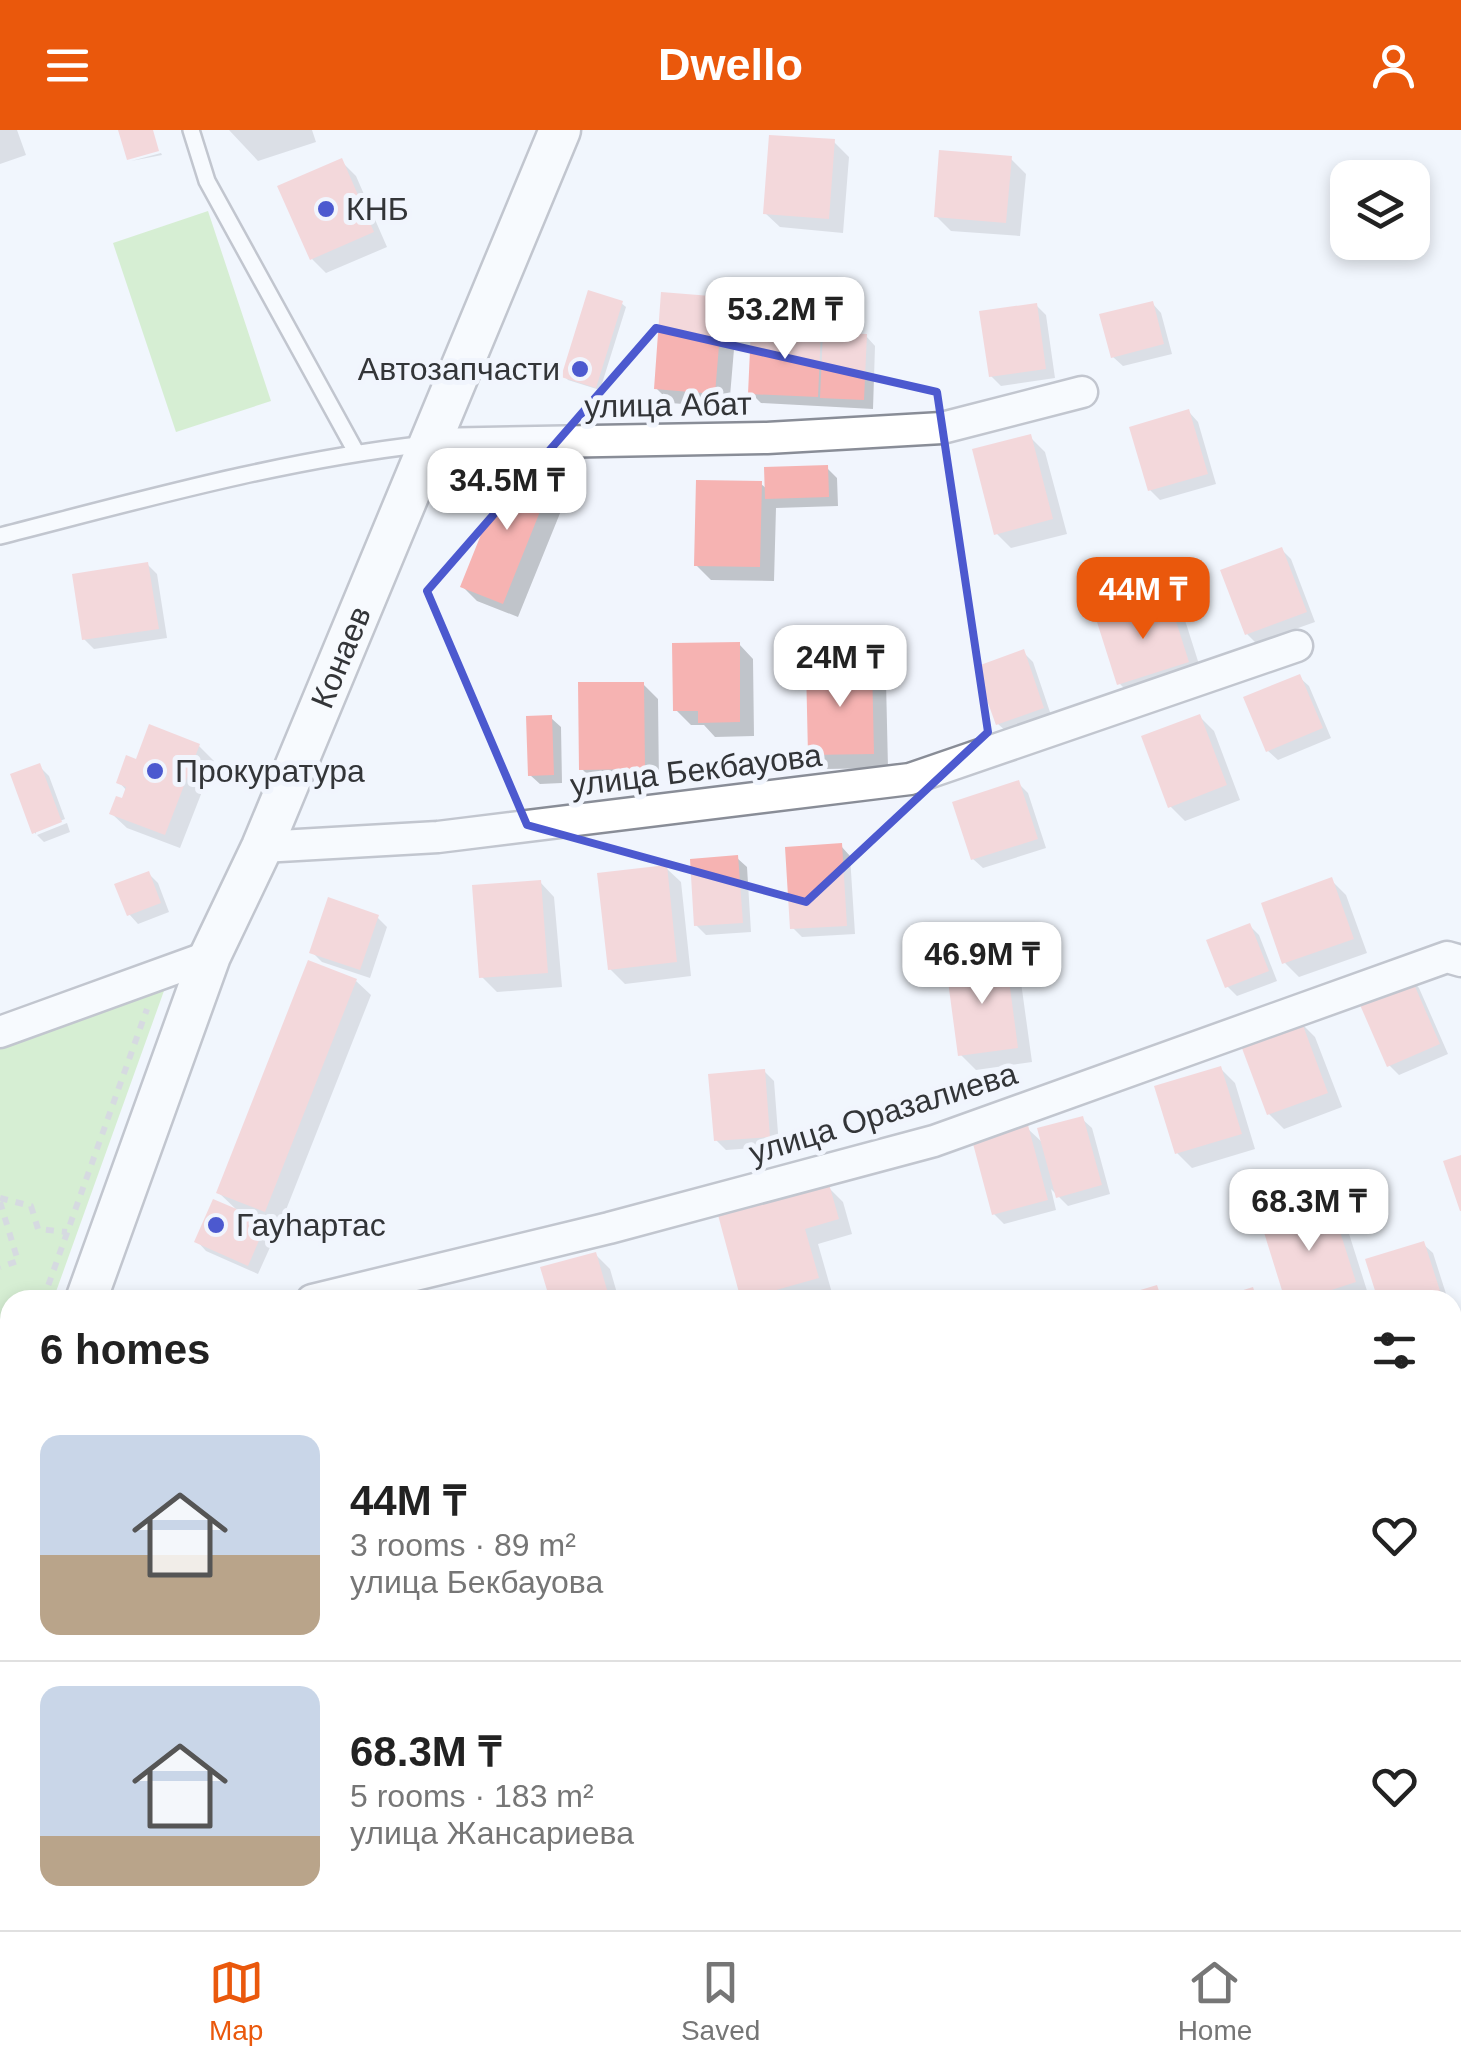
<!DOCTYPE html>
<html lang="en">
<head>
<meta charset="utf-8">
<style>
	:root { --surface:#fff; --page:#f2f2f2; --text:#222; --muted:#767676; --line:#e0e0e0; --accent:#ea580c }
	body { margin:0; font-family:Helvetica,sans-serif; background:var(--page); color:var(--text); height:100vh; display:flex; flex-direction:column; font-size:38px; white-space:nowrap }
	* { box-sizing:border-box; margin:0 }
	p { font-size:32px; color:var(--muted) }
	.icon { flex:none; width:55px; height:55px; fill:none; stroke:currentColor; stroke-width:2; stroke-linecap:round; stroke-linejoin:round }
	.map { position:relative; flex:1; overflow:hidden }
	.sheet { position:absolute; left:0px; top:1160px; width:1462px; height:640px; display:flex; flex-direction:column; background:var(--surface); border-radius:30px 30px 0 0; box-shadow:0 5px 15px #0003 }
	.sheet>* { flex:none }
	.fabs { position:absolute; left:1330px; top:30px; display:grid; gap:20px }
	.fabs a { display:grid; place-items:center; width:100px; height:100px; border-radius:20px; background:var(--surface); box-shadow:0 5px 15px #0003; font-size:50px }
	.price { position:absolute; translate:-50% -85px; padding:0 22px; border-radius:20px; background:#fff; color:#222; font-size:32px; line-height:65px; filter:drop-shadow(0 2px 5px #0008) }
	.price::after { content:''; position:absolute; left:50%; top:60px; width:30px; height:22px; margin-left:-15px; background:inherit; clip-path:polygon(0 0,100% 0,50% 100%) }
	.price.active { background:var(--accent); color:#fff }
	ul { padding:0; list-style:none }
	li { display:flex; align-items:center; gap:30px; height:250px; padding:0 40px }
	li+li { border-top:2px solid var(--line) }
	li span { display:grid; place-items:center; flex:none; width:280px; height:200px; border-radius:20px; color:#555 }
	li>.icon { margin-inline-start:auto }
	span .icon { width:120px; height:120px; fill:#fffc; stroke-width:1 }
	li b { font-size:42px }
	h2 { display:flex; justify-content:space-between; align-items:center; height:120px; padding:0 40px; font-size:42px }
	header { display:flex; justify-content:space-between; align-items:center; height:130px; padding:0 40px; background:var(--accent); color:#fff; font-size:45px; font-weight:800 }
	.dock { display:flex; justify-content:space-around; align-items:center; height:140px; border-top:2px solid var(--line); background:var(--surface); font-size:28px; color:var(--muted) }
	.dock a { display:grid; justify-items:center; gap:5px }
	.dock .active { color:var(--accent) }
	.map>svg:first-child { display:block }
	.green { fill:#b7e49f }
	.shadow { fill:#0003 }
	.building { fill:#f6b3b2 }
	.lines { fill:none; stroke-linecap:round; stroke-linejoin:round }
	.service-casing { stroke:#898d97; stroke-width:20 }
	.minor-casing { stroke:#898d97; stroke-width:35 }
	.secondary-casing { stroke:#898d97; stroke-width:45 }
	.path { stroke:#b5b9bf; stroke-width:6; stroke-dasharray:8 8; stroke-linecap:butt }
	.service { stroke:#fff; stroke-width:15 }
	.minor { stroke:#fff; stroke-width:30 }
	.secondary { stroke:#fff; stroke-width:40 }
	.marked { fill:none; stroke:#4c59cf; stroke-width:8; stroke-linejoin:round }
	.poi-dot { fill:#4c59cf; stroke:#f1f5fd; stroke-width:4 }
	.labels { text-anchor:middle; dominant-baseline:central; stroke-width:10; stroke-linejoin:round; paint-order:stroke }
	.poi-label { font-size:32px; fill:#333538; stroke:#f1f5fd; text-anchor:start }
	.street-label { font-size:32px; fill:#333538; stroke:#f1f5fd }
</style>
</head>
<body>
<header><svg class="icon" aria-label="menu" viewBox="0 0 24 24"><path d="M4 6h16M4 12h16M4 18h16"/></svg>Dwello<svg class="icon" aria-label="person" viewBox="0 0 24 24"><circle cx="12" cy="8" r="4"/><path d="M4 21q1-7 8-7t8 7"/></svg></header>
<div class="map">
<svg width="1461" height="1800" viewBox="0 0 1461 1800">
	<rect width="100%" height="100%" fill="#f1f5fd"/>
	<path class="green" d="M 208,81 L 271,271 L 176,302 L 113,113 Z
		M 165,858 L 53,1170 L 10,1170 L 10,1289 L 0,1293 L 0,916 Z
		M 10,1643 L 10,1790 L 287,1790 L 291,1800 L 0,1800 L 0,1647 Z"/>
	<path class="shadow" d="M 0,0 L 17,0 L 26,25 L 0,34 Z
		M 229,0 L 312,0 L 316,12 L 258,31 Z
		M 834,12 L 849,27 L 843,103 L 780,97 L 765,83 Z
		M 161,23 L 162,25 L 131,31 Z
		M 1011,29 L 1026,44 L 1020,106 L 951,101 L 936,86 Z
		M 341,31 L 356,46 L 387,117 L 326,143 L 312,129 Z
		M 722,169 L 737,184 L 729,278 L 671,273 L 656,258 Z
		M 621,173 L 626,177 L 600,260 L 568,250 L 564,246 Z
		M 1152,173 L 1161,183 L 1172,224 L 1123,236 L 1113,227 Z
		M 1036,175 L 1046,185 L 1055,248 L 1001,256 L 991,246 Z
		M 754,200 L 866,206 L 875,216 L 873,279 L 761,273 L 751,263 Z
		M 1189,282 L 1198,292 L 1216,354 L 1160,370 L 1150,360 Z
		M 1030,307 L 1045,322 L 1067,404 L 1011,418 L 996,403 Z
		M 827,338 L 837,348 L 838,376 L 776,378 L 774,451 L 711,450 L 696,435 L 761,354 L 767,359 Z
		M 552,351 L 567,366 L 518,487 L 477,471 L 463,457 Z
		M 1281,419 L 1291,429 L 1315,492 L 1256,513 L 1247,504 Z
		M 147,434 L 157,444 L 167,508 L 94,519 L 84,509 Z
		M 1169,472 L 1184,487 L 1203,547 L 1134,568 L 1120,554 Z
		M 739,514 L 753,529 L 754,606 L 715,607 L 704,595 L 691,595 L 676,580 Z
		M 1023,522 L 1033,532 L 1052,588 L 1008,603 L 998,594 Z
		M 871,536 L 886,551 L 888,638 L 825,639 L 810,624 Z
		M 1299,547 L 1309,556 L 1331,608 L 1278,630 L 1268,621 Z
		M 643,554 L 658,569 L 659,653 L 597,654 L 582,639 Z
		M 1200,587 L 1214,601 L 1240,670 L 1185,691 L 1170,676 Z
		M 551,588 L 561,597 L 562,653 L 540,654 L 530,645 Z
		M 199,616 L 214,631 L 180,718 L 127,698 L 112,684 L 127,661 L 119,652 L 137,632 Z
		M 39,636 L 49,646 L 65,689 L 36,700 L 36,704 L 34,702 Z
		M 1018,653 L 1028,663 L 1046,718 L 983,738 L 973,729 Z
		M 67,693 L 70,702 L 44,712 L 37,705 Z
		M 841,716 L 850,726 L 855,804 L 802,807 L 793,798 Z
		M 737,728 L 747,737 L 751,802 L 706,805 L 696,795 Z
		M 666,738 L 681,752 L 691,846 L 625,854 L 610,839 Z
		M 149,744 L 158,753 L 169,782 L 138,794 L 129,784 Z
		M 1331,750 L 1346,765 L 1367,823 L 1299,847 L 1285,833 Z
		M 540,752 L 554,767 L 562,857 L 497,862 L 482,847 Z
		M 377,787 L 387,797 L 370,848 L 322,832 L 312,822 Z
		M 1250,796 L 1259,805 L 1277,851 L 1237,866 L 1227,856 Z
		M 1005,830 L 1020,845 L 1032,932 L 976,940 L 961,925 Z
		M 1410,848 L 1419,858 L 1448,924 L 1399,945 L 1389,935 Z
		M 356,851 L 371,865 L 280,1095 L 258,1087 L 276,1104 L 258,1144 L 206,1121 L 197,1111 L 239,1082 L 219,1063 Z
		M 1301,893 L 1315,907 L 1342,977 L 1284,999 L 1269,984 Z
		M 1220,938 L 1235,953 L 1255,1019 L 1192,1038 L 1177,1023 Z
		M 764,941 L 774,951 L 779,1016 L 726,1020 L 716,1010 Z
		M 1082,989 L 1092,998 L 1110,1064 L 1068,1076 L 1051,1059 L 1056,1080 L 1004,1094 L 994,1084 L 1027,998 L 1044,1014 Z
		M 828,1057 L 843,1072 L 852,1104 L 818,1114 L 832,1163 L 806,1170 L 745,1170 Z
		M 1331,1076 L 1345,1091 L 1369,1167 L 1360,1170 L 1288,1170 Z
		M 1423,1114 L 1433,1123 L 1448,1170 L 1380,1170 Z
		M 595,1124 L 610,1139 L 619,1170 L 552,1170 Z
		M 1461,1316 L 1461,1343 L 1453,1319 Z
		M 52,1790 L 194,1790 L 198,1800 L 55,1800 Z
		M 426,1790 L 587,1790 L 589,1800 L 428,1800 Z
		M 634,1790 L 715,1790 L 717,1800 L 636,1800 Z
		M 1148,1790 L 1219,1790 L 1222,1800 L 1151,1800 Z"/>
	<path class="building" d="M 118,0 L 153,0 L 159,21 L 127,30 Z
		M 769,5 L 835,9 L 829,89 L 763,84 Z
		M 939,20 L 1012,26 L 1006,93 L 934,87 Z
		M 342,28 L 374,102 L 310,130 L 277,56 Z
		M 588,160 L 623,171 L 596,258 L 561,247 Z
		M 661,162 L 723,167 L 715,264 L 654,259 Z
		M 1153,171 L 1164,214 L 1111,228 L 1099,184 Z
		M 1037,173 L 1046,239 L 989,247 L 979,181 Z
		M 751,198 L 821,200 L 818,267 L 748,264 Z
		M 823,202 L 867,204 L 864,270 L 820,268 Z
		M 1189,279 L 1208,344 L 1148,361 L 1129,297 Z
		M 1031,304 L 1053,389 L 994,405 L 972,319 Z
		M 510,332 L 553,349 L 503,474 L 460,457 Z
		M 828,335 L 829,367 L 765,369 L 764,337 Z
		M 696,350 L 762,351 L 760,437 L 694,436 Z
		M 1282,417 L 1307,482 L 1245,505 L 1220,440 Z
		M 148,432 L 159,499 L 82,510 L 72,444 Z
		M 1169,469 L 1189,532 L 1117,555 L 1097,492 Z
		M 740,512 L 740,592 L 698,593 L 698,581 L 673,581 L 672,513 Z
		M 1024,519 L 1044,578 L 996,595 L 975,537 Z
		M 872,534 L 874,624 L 808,625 L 806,536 Z
		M 1300,544 L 1323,598 L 1266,622 L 1243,567 Z
		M 578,552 L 644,552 L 645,639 L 579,640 Z
		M 1200,584 L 1227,655 L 1168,678 L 1141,606 Z
		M 552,585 L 554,645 L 528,646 L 526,586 Z
		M 149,594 L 200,614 L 165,705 L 109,684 L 116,666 L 122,668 L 126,657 L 116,653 L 126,625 L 136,629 Z
		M 40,633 L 62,692 L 32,704 L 10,644 Z
		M 1019,650 L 1038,709 L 971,730 L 952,672 Z
		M 842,713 L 847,796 L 790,799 L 785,717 Z
		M 738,725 L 743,793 L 694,796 L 690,729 Z
		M 667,735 L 677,832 L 608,840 L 597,743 Z
		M 149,741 L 161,773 L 127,786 L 114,754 Z
		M 1332,747 L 1354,809 L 1282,834 L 1261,773 Z
		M 541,750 L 548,843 L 479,848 L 472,755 Z
		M 328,767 L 379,785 L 360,840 L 309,823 Z
		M 1250,793 L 1269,841 L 1225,858 L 1206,810 Z
		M 1006,827 L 1018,918 L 958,926 L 946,836 Z
		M 308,830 L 357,849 L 265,1082 L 216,1063 Z
		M 1410,845 L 1440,914 L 1387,937 L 1357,868 Z
		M 1301,890 L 1328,963 L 1267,985 L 1240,913 Z
		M 1221,936 L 1242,1004 L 1175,1024 L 1154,956 Z
		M 765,939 L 770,1007 L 714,1011 L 708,944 Z
		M 1083,986 L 1102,1055 L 1056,1068 L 1037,998 Z
		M 1028,995 L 1048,1070 L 992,1085 L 972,1010 Z
		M 1461,1025 L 1461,1081 L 1460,1081 L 1443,1031 Z
		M 829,1054 L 839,1089 L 805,1099 L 819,1148 L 741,1170 L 718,1085 Z
		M 213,1069 L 267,1092 L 248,1136 L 194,1112 Z
		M 1331,1073 L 1356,1152 L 1301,1170 L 1285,1170 L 1262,1096 Z
		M 1424,1111 L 1443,1170 L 1378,1170 L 1365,1129 Z
		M 596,1122 L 610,1170 L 550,1170 L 540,1137 Z
		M 1157,1155 L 1162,1170 L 1129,1170 L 1127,1164 Z
		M 1253,1157 L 1257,1170 L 1215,1170 L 1215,1169 Z
		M 1461,1595 L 1461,1674 L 1458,1675 L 1452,1661 L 1452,1598 Z
		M 49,1790 L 184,1790 L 188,1800 L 53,1800 Z
		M 423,1790 L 509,1790 L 512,1800 L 426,1800 Z
		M 523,1790 L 581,1790 L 583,1800 L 526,1800 Z
		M 631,1790 L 709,1790 L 711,1799 L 634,1800 Z
		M 1145,1790 L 1213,1790 L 1216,1800 L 1148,1800 Z"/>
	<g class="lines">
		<g class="service-casing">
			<path id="service" d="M 191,0 L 207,51 L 356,322
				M 0,406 C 141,370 282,330 427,314"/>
		</g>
		<g class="minor-casing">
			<path id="minor" d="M 431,314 L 767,308 L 942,298 L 1082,262
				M 262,717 L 438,707 L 910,649 L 1297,516
				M 0,902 L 210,826
				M 312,1170 L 609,1098 L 934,1011 L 1447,827 L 1461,831
				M 1452,1248 L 1461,1246
				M 855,1800 L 885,1790
				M 1447,1800 L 1461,1794"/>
		</g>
		<g class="secondary-casing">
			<g id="secondary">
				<path id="s1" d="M 86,1170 L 210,826 L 262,717 L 560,0"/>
				<path d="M 320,1790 L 324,1800"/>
			</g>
		</g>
		<path class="path" d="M 0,1068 L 31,1076 L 38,1099 L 67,1102
			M 0,1072 L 18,1131 L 0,1137
			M 43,1170 L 147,879
			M 3,1282 L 10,1289
			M 0,1283 L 10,1263
			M 0,1657 L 10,1654
			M 0,1780 L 8,1800
			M 273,1790 L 277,1800"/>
		<use href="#service" class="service"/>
		<use href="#minor" class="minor"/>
		<use href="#secondary" class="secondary"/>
	</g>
	<path d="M0 0H1461V1800H0ZM 656,198 L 937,262 L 988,602 L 806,772 L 527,695 L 427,461 Z" fill="#f1f5fd" fill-opacity=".55" fill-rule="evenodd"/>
	<path class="marked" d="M 656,198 L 937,262 L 988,602 L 806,772 L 527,695 L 427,461 Z"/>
	<g class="poi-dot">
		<circle cx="326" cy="79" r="10"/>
		<circle cx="580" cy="239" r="10"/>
		<circle cx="155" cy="641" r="10"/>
		<circle cx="216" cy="1095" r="10"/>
	</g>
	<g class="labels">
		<g class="poi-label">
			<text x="346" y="79">КНБ</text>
			<text x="560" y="239" text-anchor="end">Автозапчасти</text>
			<text x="175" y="641">Прокуратура</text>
			<text x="236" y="1095">Гауһартас</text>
		</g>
		<g class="street-label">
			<text transform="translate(668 275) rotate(-1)">улица Абат</text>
			<text stroke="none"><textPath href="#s1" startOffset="692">Конаев</textPath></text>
			<text transform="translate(696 640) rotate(-7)">улица Бекбауова</text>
			<text transform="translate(883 983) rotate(-17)">улица Оразалиева</text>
		</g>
	</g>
</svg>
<div class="fabs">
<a><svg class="icon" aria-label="layers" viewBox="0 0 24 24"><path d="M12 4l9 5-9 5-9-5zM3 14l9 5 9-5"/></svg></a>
</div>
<b class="price" style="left:785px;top:232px">53.2M ₸</b>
<b class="price" style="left:507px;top:403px">34.5M ₸</b>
<b class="price active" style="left:1143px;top:512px">44M ₸</b>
<b class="price" style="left:840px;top:580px">24M ₸</b>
<b class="price" style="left:982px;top:877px">46.9M ₸</b>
<b class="price" style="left:1309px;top:1124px">68.3M ₸</b>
<section class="sheet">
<h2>6 homes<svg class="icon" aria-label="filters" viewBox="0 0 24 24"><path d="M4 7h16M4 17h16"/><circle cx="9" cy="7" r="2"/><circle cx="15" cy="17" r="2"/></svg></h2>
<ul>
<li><span style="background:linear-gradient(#c9d6e8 60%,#b9a48a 0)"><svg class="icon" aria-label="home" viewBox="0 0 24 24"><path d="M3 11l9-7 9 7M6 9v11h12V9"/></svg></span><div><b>44M ₸</b><p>3 rooms · 89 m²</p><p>улица Бекбауова</p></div><svg class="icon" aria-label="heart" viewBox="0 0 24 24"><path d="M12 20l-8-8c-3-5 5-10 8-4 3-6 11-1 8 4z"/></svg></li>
<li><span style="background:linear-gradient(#c9d6e8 75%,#b9a48a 0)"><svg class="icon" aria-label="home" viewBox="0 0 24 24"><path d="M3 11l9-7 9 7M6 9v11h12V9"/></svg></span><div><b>68.3M ₸</b><p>5 rooms · 183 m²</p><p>улица Жансариева</p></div><svg class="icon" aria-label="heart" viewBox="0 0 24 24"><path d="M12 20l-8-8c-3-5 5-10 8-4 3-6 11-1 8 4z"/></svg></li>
</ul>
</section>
</div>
<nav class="dock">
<a class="active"><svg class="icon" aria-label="map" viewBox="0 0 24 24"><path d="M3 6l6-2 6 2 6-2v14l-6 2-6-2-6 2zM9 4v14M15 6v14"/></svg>Map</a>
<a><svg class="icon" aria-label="saved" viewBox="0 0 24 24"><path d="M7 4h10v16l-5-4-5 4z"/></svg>Saved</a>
<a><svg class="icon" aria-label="home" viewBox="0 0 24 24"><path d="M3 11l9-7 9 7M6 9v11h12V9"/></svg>Home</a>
</nav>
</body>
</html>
